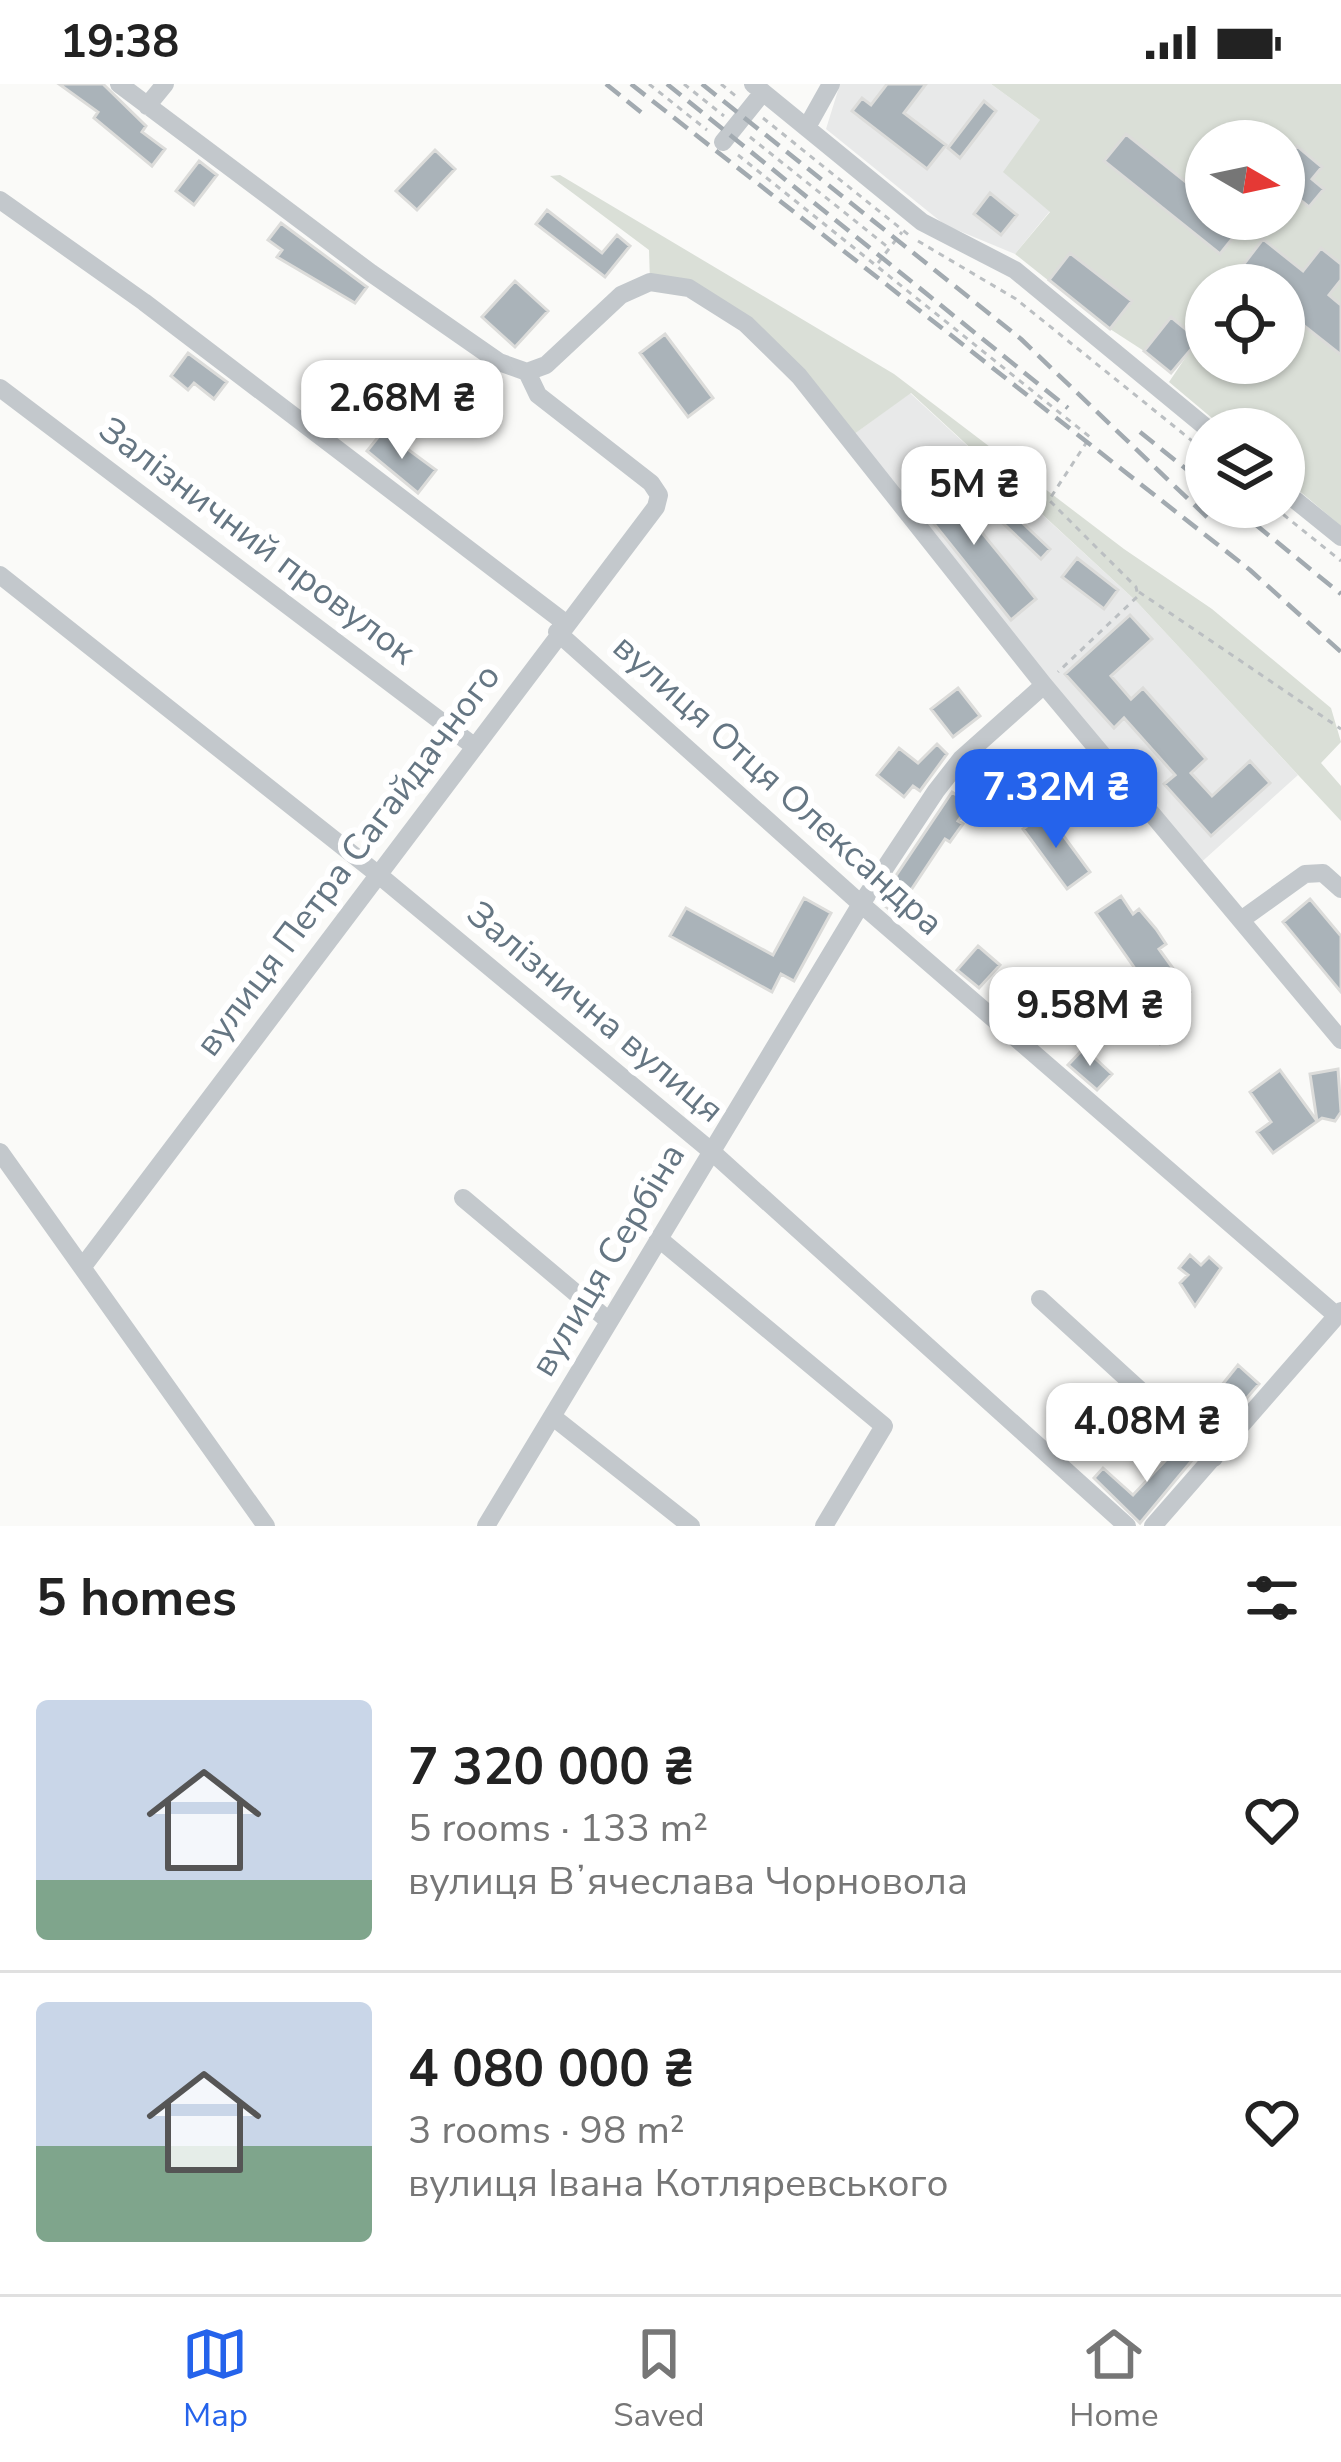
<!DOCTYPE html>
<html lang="en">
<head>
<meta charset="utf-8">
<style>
	:root { --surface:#fff; --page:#f6f6f6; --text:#222; --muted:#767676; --line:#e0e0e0; --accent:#2563eb }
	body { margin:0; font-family:"Nunito Sans",sans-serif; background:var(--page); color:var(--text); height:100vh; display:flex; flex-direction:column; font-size:45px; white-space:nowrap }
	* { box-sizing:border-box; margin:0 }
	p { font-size:39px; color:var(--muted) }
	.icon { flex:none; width:66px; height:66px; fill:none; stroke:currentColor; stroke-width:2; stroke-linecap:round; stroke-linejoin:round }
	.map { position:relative; height:1442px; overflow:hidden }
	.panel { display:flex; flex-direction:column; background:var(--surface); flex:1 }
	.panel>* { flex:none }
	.needle { width:78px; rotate:99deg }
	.controls { position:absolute; left:1185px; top:36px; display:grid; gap:24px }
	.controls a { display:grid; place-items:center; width:120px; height:120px; border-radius:50%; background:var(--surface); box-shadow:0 3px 9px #0004; font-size:60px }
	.price { position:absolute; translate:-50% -102px; padding:0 27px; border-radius:24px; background:#fff; color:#222; font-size:39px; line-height:78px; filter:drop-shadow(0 3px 6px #0008) }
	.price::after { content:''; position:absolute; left:50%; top:72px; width:36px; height:27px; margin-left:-18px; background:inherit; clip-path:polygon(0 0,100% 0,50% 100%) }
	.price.selected { background:var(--accent); color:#fff }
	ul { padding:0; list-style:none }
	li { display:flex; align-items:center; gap:36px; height:300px; padding:0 36px }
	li+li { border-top:3px solid var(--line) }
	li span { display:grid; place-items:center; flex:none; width:336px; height:240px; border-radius:12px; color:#555 }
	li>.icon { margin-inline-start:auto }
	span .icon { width:144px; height:144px; fill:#fffc; stroke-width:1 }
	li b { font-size:51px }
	h2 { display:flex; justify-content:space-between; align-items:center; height:144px; padding:0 36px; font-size:51px }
	.status { display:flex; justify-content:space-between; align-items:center; height:84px; padding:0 60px; background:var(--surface); direction:ltr }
	.status svg { height:33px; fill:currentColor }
	.tab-bar { display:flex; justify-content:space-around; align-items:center; height:168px; border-top:3px solid var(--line); background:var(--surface); font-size:33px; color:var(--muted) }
	.tab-bar a { display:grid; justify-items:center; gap:6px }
	.tab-bar .selected { color:var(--accent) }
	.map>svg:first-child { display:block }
	.built { fill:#e8e9e9 }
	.green { fill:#dadfd7; fill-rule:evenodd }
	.building { fill:#aab3b9; stroke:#dcdcda; stroke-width:3 }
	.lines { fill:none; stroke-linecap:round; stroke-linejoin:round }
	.path { stroke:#bbbfc2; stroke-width:3; stroke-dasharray:6 6; stroke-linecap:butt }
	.minor { stroke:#c3c8cc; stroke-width:18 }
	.rail { stroke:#a2aab0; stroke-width:4.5; stroke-dasharray:18 9; stroke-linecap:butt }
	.labels { text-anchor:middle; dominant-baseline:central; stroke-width:12; stroke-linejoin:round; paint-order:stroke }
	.street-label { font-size:36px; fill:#657683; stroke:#fff }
</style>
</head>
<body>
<div class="status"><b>19:38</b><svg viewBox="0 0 49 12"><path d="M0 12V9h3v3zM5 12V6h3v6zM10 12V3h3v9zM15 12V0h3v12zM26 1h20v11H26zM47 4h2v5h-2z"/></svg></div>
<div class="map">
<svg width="1341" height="1442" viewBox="0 0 1341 1442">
	<rect width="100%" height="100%" fill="#fafaf8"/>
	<path class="built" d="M 840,0 L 991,0 L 1040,36 L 1050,127 L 1015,170 L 945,141 L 826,45 Z
		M 910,309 L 1136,517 L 1298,691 L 1196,783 L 846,356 Z"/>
	<path class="green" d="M 991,0 L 1341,0 L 1341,442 L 1284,394 L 1284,345 L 1225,345 L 1169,298 L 1198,255 L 1171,234 L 1144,267 L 1110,245 L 1131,217 L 1070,170 L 1049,197 L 1015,170 L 1050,128 L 1003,88 L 1040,36 ZM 1206,57 L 1284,57 L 1284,135 L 1206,135 ZM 1206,201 L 1284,201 L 1284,279 L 1206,279 Z
		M 560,91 L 894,290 L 1124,465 L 1212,525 L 1331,624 L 1341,658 L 1321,679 L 1341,702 L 1341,737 L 1136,517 L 911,309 L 846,356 L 799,292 L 719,220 L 650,198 L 649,166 L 550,92 Z"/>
	<path class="building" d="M 59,0 L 103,0 L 146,42 L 142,48 L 165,65 L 152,82 L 94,34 L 98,28 Z
		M 887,0 L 926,0 L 904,29 L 946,61 L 927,85 L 852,27 L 862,14 L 871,21 Z
		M 984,17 L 996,27 L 960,74 L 948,64 Z
		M 1126,50 L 1206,114 L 1206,135 L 1248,135 L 1220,170 L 1104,77 Z
		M 1297,62 L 1322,83 L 1312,95 L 1324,105 L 1309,123 L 1284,103 L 1284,77 Z
		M 435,66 L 455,85 L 417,126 L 396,107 Z
		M 199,77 L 217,91 L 194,121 L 176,107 Z
		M 990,109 L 1017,131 L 1001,151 L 974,130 Z
		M 547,126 L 602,169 L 617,151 L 630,162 L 605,193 L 536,140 Z
		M 281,139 L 367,203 L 355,219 L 277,173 L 282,166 L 268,156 Z
		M 1263,155 L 1303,187 L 1321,164 L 1341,180 L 1341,196 L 1329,211 L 1341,221 L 1341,271 L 1284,226 L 1284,201 L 1253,201 L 1237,189 Z
		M 1070,169 L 1132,217 L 1110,245 L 1049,196 Z
		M 515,197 L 548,227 L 515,263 L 482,233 Z
		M 1171,233 L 1199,256 L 1171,289 L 1144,267 Z
		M 665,250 L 713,314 L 688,333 L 640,269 Z
		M 188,269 L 227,298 L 214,315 L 194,299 L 188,306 L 171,292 Z
		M 330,291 L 345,302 L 335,316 L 349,327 L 335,346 L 306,324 Z
		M 383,347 L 436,386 L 418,409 L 367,367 Z
		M 954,374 L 1050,465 L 1041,475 L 944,384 Z
		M 935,391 L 1036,515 L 1011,536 L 911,411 Z
		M 1077,474 L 1118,506 L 1104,525 L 1062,493 Z
		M 1130,531 L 1152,555 L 1111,592 L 1131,615 L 1143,604 L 1206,675 L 1191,689 L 1212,712 L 1250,677 L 1270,699 L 1211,752 L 1164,700 L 1175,691 L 1124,634 L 1114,644 L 1065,590 Z
		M 958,604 L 980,632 L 953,653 L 931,625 Z
		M 937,660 L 947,670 L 920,707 L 913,702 L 904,713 L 877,691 L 899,664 L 918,679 Z
		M 952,708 L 970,720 L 958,737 L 963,740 L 950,758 L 945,755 L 895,830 L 879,817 Z
		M 1046,728 L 1090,788 L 1067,805 L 1023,745 Z
		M 1121,812 L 1133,830 L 1139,825 L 1156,845 L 1166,860 L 1159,865 L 1190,908 L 1171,921 L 1186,942 L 1160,960 L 1139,929 L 1157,916 L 1096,829 Z
		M 804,814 L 831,829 L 794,897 L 781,890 L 772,908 L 670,852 L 686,824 L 773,871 Z
		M 1310,815 L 1341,852 L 1341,908 L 1283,838 Z
		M 978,862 L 1000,881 L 979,904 L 957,886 Z
		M 1084,964 L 1112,990 L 1097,1006 L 1068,981 Z
		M 1338,985 L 1341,1028 L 1335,1037 L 1322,1034 L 1273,1069 L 1257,1048 L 1271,1038 L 1250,1008 L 1280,986 L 1317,1037 L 1310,990 Z
		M 1190,1171 L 1201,1181 L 1209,1173 L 1221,1184 L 1195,1222 L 1180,1199 L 1188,1191 L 1179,1184 Z
		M 1238,1281 L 1259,1300 L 1212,1354 L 1193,1337 Z
		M 1180,1361 L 1194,1374 L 1140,1439 L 1094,1394 L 1103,1384 L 1133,1411 Z"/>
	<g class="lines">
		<path class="path" d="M 649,0 L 707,46
			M 684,0 L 724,32
			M 721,0 L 737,13
			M 763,34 L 910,152
			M 750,53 L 889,164
			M 738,71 L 1090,353 L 1049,416 L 1136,503 L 1138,512 L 1058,588
			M 918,157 L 1016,215 L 1206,368
			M 878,179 L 902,148
			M 1274,423 L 1341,477
			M 1139,508 L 1341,645"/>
		<path class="minor" d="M 119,0 L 371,189 L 499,278 L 527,288
			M 753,0 L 922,138 L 1015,186 L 1208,345
			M 147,22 L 165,0
			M 807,43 L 831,0
			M 723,58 L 763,8
			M 0,116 L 144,218 L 564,538
			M 527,288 L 546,281 L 621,211 L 650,198 L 689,204 L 746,240 L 799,292 L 1044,601 L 1341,956
			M 0,304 L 475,663
			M 1284,407 L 1341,453
			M 0,491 L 380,792 L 711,1067 L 1127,1442
			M 557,548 L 861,820 L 1337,1232
			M 1241,836 L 1305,790 L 1323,789 L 1341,805
			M 0,1068 L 266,1442
			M 463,1114 L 609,1237
			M 658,1154 L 884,1342 L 824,1442
			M 84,1181 L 656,423 L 659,411 L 651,399 L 538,311 L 527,288
			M 1040,1215 L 1214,1374
			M 553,1333 L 691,1442
			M 486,1442 L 861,820 L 936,707 L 961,675 L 1044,601
			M 1153,1442 L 1341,1227"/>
		<path class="rail" d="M 606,0 L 642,29
			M 631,0 L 1250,486 L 1341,568
			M 667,0 L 1068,324
			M 702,0 L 1021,255 L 1210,436
			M 1140,348 L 1206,401
			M 1234,423 L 1341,510"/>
	</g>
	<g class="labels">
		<g class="street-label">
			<text transform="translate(257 457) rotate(37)">Залізничний провулок</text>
			<text transform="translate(778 701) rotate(42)">вулиця Отця Олександра</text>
			<text transform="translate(348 776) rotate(-53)">вулиця Петра Сагайдачного</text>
			<text transform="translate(595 928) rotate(40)">Залізнична вулиця</text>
			<text transform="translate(608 1176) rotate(-59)">вулиця Сербіна</text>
		</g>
	</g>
</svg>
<div class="controls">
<a><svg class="needle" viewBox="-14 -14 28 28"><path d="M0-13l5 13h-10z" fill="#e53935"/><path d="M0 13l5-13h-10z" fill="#767676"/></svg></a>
<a><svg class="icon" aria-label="locate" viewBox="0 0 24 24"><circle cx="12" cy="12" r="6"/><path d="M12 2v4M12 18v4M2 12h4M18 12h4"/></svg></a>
<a><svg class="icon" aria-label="layers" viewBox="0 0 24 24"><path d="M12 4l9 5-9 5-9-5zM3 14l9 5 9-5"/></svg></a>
</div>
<b class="price" style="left:402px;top:378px">2.68M ₴</b>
<b class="price" style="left:974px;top:464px">5M ₴</b>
<b class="price selected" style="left:1056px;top:767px">7.32M ₴</b>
<b class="price" style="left:1090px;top:985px">9.58M ₴</b>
<b class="price" style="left:1147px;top:1401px">4.08M ₴</b>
</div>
<section class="panel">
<h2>5 homes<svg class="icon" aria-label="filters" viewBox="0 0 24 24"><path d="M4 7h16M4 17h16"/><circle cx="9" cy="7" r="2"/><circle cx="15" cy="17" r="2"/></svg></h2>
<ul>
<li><span style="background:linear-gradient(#c9d6e8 75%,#7fa58c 0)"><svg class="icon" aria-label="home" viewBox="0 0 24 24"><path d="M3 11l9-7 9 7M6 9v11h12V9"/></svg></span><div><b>7 320 000 ₴</b><p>5 rooms · 133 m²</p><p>вулиця Вʼячеслава Чорновола</p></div><svg class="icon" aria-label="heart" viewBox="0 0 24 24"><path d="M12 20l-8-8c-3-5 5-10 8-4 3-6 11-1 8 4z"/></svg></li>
<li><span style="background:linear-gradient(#c9d6e8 60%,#7fa58c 0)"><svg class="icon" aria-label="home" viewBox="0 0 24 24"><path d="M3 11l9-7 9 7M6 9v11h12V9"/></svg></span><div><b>4 080 000 ₴</b><p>3 rooms · 98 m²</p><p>вулиця Івана Котляревського</p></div><svg class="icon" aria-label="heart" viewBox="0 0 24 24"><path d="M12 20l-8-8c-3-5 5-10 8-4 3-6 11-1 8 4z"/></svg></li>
</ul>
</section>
<nav class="tab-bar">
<a class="selected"><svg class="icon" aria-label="map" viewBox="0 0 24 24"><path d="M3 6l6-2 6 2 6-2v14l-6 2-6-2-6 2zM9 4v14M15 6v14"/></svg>Map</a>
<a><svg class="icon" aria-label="saved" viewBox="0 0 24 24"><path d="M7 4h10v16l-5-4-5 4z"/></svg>Saved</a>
<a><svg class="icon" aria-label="home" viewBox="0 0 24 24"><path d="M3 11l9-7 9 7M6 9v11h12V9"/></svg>Home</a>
</nav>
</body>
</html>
